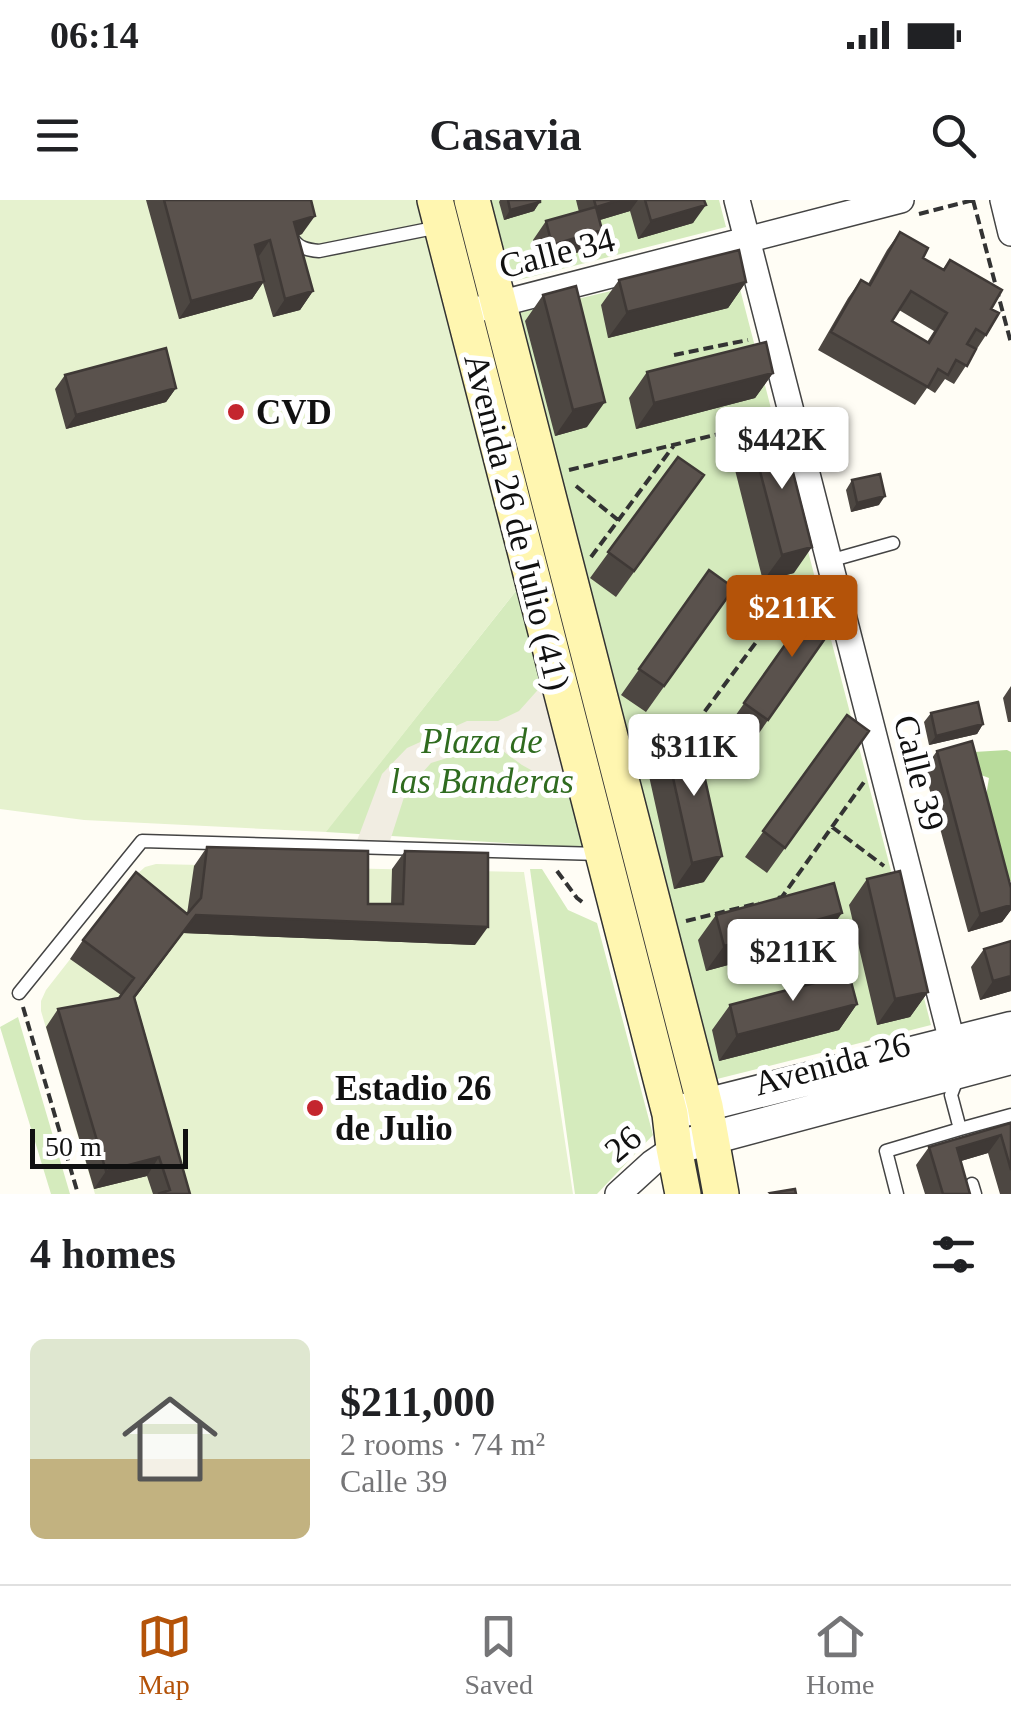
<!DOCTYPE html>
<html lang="en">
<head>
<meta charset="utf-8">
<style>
	:root { --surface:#fff; --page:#f2f2f2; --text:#202124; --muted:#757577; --line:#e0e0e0; --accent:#b45309 }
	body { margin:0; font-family:Georgia,serif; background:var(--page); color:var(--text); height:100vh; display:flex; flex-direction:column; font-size:38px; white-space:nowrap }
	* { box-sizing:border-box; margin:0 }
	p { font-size:32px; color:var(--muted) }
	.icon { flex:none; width:55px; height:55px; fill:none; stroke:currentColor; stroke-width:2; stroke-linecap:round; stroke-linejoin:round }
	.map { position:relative; height:994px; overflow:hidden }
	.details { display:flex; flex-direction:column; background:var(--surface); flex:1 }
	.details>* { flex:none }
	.scale { position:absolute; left:30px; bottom:25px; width:158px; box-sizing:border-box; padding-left:10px; border:5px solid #111; border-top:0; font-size:28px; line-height:35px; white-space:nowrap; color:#111; -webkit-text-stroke:8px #fff; paint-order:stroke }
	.price { position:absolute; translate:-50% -85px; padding:0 22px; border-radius:10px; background:#fff; color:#222; font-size:32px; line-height:65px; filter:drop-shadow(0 2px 5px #0008) }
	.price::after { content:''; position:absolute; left:50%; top:60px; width:30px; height:22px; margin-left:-15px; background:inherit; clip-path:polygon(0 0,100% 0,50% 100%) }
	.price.on { background:var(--accent); color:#fff }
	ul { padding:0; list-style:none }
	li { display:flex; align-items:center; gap:30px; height:250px; padding:0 30px }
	li span { display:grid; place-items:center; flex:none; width:280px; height:200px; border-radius:15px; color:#555 }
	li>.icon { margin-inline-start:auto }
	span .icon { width:120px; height:120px; fill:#fffc; stroke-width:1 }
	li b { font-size:42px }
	h2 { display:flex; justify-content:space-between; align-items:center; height:120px; padding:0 30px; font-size:42px }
	.status { display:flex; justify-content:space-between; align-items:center; height:70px; padding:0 50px; background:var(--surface); direction:ltr }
	.status svg { height:28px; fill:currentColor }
	header { display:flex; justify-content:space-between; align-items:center; height:130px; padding:0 30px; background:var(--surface); font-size:45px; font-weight:700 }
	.tabs { display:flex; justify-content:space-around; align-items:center; height:140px; border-top:2px solid var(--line); background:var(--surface); font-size:28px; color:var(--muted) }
	.tabs a { display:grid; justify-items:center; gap:5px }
	.tabs .on { color:var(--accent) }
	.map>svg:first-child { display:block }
	.green { fill:#d5ebbd }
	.forest { fill:#b9dc9c }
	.pitch { fill:#e6f2cf }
	.plaza { fill:#f1ede2 }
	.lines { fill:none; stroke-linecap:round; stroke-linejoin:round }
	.service-casing { stroke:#444; stroke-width:15 }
	.minor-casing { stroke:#444; stroke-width:28 }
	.tertiary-casing { stroke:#444; stroke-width:35 }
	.secondary-casing { stroke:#333; stroke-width:38 }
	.path { stroke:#333; stroke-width:4; stroke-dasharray:10 5; stroke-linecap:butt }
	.service { stroke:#fff; stroke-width:12 }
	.minor { stroke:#fff; stroke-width:25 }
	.tertiary { stroke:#fff; stroke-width:32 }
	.secondary { stroke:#fff6b0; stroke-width:35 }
	.wall { fill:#4d4742; fill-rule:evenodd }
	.shaded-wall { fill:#3f3936 }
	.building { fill:#5a524d; stroke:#3f3936; stroke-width:2.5; fill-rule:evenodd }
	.poi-dot { fill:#c4262e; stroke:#fff; stroke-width:4 }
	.labels { text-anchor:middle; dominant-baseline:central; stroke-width:10; stroke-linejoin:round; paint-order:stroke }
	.street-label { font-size:35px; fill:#111; stroke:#fff }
	.poi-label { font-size:35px; font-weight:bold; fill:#111; stroke:#fff; text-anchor:start }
	.park-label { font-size:35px; font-style:italic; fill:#2f6b1f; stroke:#fff }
</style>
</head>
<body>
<div class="status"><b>06:14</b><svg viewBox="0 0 49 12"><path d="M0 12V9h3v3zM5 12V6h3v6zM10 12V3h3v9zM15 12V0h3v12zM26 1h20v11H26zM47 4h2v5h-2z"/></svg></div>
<header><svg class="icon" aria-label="menu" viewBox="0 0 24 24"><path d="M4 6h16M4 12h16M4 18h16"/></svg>Casavia<svg class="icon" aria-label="search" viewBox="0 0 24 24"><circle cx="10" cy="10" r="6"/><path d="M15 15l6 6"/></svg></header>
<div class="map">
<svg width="1011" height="994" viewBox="0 0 1011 994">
	<rect width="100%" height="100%" fill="#fffdf5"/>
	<path class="green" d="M 485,0 L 719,0 L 726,27 L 507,83 Z
		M 733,62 L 931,825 L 713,880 L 514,114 Z
		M 519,387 L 587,648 L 326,632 L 326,631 Z
		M 530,669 L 542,669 L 568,710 L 597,723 L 653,935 L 597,994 L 575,994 Z
		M 18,817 L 70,994 L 51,994 L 0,827 Z"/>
	<path class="forest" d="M 1007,550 L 1011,552 L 1011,681 L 1007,681 L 983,614 L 989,578 L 973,572 L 974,552 Z"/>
	<path class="pitch" d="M 0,0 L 416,0 L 519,387 L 326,632 L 84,620 L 0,609 Z
		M 156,664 L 524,672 L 573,994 L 95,994 L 41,811 L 41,801 L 46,790 L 136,675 L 145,667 Z"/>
	<path class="plaza" d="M 544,483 L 574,594 L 522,565 L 503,551 L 479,548 L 431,563 L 406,591 L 388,647 L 355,646 L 382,574 L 407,548 L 467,521 L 498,521 L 519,511 Z"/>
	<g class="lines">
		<g class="service-casing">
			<path id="service" d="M 292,37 C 297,48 308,50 319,51 L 439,27
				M 829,361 L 893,343
				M 19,793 L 142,641 L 600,654
				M 960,929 L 1011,915
				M 972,984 L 975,994
				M 897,994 L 886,951 L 960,929 L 951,895 L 957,879"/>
		</g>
		<g class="minor-casing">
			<path id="minor" d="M 737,0 L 956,857
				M 1003,0 L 1011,33
				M 483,108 L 901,0
				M 618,994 L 652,963 L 674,948"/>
		</g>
		<g class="tertiary-casing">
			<path id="tertiary" d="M 681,911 L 1011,828
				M 674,948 L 1011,858"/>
		</g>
		<g class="secondary-casing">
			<path id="secondary" d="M 435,0 L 670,914 L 674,948 L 683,994
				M 472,0 L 705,906 L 721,994"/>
		</g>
		<path class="path" d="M 973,0 L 1011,143
			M 919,14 L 973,0
			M 674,155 L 748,140
			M 569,270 L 769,222
			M 576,286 L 618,320
			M 591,357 L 675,244
			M 644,550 L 688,534 L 777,414 L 818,397
			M 832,627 L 884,666
			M 557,671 L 577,698 L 586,705
			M 778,698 L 782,697 L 864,582
			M 686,721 L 759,703
			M 23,807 L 78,994"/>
		<use href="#service" class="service"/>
		<use href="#minor" class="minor"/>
		<use href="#tertiary" class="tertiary"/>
		<use href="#secondary" class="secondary"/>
	</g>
	<path class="wall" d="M 146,0 L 311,0 L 302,34 L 298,36 L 313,91 L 300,110 L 273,117 L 263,83 L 252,99 L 179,119 Z
		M 500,0 L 540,0 L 534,11 L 504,20 L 499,2 Z
		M 576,0 L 704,0 L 693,23 L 638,39 L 630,11 L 600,20 L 602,30 L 590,49 L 540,63 L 533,40 L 546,21 L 579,12 Z
		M 900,32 L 923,58 L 943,69 L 950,60 L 991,109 L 986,135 L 954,184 L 945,179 L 935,193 L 927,188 L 915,205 L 818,150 L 848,98 L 861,80 L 868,84 L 887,50 ZM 899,110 L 934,131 L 927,142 L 892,121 Z
		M 619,80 L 746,82 L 728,108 L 608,138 L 601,105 Z
		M 543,95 L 587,227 L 555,236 L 525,121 Z
		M 647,172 L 773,173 L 755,198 L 636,229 L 629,198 Z
		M 65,175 L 176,188 L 166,202 L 66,229 L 55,189 Z
		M 751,237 L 794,373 L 763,381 L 733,262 Z
		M 678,257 L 704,275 L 616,397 L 590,378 Z
		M 852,280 L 879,305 L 851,312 L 846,290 Z
		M 709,370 L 734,388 L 646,512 L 621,495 Z
		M 816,401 L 840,417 L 750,546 L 726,529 Z
		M 1011,486 L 1011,522 L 1008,522 L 1003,498 Z
		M 931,513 L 983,524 L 977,534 L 929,545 L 924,522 Z
		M 847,515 L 869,531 L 767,673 L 745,657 Z
		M 665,542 L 704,682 L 674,689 L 647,567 Z
		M 937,551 L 1011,688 L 1011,710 L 1002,722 L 968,732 L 924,569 Z
		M 207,647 L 368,704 L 391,704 L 392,669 L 405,651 L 475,745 L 183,733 L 135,798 L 190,994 L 153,994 L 147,976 L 94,989 L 46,827 L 58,809 L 119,798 L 121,795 L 70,759 L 83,740 L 187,714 L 194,666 Z
		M 867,679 L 928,792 L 910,817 L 877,825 L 849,705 Z
		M 716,715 L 824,739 L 706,771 L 698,740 Z
		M 1011,741 L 1011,791 L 980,800 L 971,767 L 984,749 Z
		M 857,804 L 839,830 L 719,861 L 712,830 L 730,805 Z
		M 1011,923 L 1011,994 L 1000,994 L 988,953 L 961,961 L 970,994 L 925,994 L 916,965 L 929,947 Z"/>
	<path class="shaded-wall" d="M 619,0 L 638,0 L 630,11 L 583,25 L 596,7 Z
		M 540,2 L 534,11 L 504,20 L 510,10 Z
		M 706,5 L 693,23 L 638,39 L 651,21 Z
		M 315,16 L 302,34 L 281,40 L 294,22 Z
		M 602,30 L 590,49 L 540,63 L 552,45 Z
		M 270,40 L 257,59 L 255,45 Z
		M 264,81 L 252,99 L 179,119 L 191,101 Z
		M 746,82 L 728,108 L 608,138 L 627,112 Z
		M 313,91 L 300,110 L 273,117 L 285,99 Z
		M 773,173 L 755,198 L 636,229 L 654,203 Z
		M 176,188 L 166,202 L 66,229 L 76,215 Z
		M 605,202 L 587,227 L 555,236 L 573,210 Z
		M 885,296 L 879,305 L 851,312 L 857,303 Z
		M 812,347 L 794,373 L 763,381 L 782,355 Z
		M 983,524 L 977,534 L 929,545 L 936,536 Z
		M 722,656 L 704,682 L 674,689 L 692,663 Z
		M 1011,705 L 1011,710 L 1002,722 L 968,732 L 980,714 Z
		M 842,713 L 824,739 L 706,771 L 724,746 Z
		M 196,715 L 488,727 L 475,745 L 183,733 L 122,815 Z
		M 1011,776 L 1011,791 L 980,800 L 993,781 Z
		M 928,792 L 910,817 L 877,825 L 895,799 Z
		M 857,804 L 839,830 L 719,861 L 737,835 Z
		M 1001,935 L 988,953 L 944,966 L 957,948 Z
		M 159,957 L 147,976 L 94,989 L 106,971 Z"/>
	<path class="building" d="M 164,0 L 311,0 L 315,16 L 294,22 L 313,91 L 285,99 L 270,40 L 255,45 L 264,81 L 191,101 Z
		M 508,0 L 540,0 L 540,2 L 510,10 Z
		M 594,0 L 619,0 L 596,7 L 602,30 L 552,45 L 546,21 L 596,7 Z
		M 645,0 L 704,0 L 706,5 L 651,21 Z
		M 900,32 L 928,48 L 923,58 L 944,70 L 950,60 L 1002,90 L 991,109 L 999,113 L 986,135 L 976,129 L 967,144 L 976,149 L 967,166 L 956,160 L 948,175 L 938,169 L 928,187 L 831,132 L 861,80 L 870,85 ZM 911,91 L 947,113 L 929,143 L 892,121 Z
		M 739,50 L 746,82 L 627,112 L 619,80 Z
		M 576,86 L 605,202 L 573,210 L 543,95 Z
		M 766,142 L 773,173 L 654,203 L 647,172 Z
		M 166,148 L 176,188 L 76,215 L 65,175 Z
		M 782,229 L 812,347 L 782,355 L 751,237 Z
		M 678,257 L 704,275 L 634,371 L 608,352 Z
		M 880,274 L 885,296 L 857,303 L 852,280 Z
		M 709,370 L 734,388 L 664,486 L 639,469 Z
		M 816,401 L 840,417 L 768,520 L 744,503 Z
		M 978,502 L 983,524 L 936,536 L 931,513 Z
		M 847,515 L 869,531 L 785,648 L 763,631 Z
		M 695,534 L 722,656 L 692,663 L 665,542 Z
		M 972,541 L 1011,688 L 1011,705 L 980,714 L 937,551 Z
		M 207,647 L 368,651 L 368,704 L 403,704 L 405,651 L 488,653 L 488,727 L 196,715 L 134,797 L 190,994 L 158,994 L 170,990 L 159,957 L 106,971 L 58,809 L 119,798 L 134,778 L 83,740 L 136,672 L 187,714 L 201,698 Z
		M 900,671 L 928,792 L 895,799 L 867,679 Z
		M 834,683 L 842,713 L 724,746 L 716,715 Z
		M 1011,741 L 1011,776 L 993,781 L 984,749 Z
		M 849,774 L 857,804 L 737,835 L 730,805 Z
		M 1011,923 L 1011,970 L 1001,935 L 957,948 L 970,994 L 943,994 L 929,947 Z
		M 795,989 L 796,994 L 771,994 L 770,993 Z"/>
	<g class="poi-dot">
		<circle cx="236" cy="212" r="10"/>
		<circle cx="315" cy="908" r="10"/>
	</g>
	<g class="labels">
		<g class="street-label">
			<text transform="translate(557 53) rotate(-14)">Calle 34</text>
			<text transform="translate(517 322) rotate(76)">Avenida 26 de Julio (41)</text>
			<text transform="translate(919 573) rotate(76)">Calle 39</text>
			<text transform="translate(832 864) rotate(-15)">Avenida 26</text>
			<text transform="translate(623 944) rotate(-40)">26</text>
		</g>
		<g class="poi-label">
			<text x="256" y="212">CVD</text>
			<text x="335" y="888">Estadio 26<tspan x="335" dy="40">de Julio</tspan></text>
		</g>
		<g class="park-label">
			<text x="482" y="541">Plaza de<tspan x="482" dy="40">las Banderas</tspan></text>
		</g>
	</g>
</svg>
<div class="scale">50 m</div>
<b class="price" style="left:782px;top:292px">$442K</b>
<b class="price on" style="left:792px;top:460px">$211K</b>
<b class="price" style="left:694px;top:599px">$311K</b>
<b class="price" style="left:793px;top:804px">$211K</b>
</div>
<section class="details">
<h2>4 homes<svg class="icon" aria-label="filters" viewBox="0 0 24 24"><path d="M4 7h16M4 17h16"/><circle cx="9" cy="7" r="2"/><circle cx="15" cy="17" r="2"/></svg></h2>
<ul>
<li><span style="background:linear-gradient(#dfe7d0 60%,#c2b280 0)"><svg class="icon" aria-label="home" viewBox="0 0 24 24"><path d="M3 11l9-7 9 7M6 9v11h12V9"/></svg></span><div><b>$211,000</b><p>2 rooms · 74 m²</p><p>Calle 39</p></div></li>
</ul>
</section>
<nav class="tabs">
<a class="on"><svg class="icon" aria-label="map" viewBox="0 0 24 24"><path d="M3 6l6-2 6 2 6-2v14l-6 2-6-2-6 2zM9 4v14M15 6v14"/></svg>Map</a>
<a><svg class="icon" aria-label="saved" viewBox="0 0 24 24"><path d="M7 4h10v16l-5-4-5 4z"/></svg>Saved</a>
<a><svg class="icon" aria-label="home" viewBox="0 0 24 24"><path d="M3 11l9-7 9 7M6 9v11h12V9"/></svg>Home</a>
</nav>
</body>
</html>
